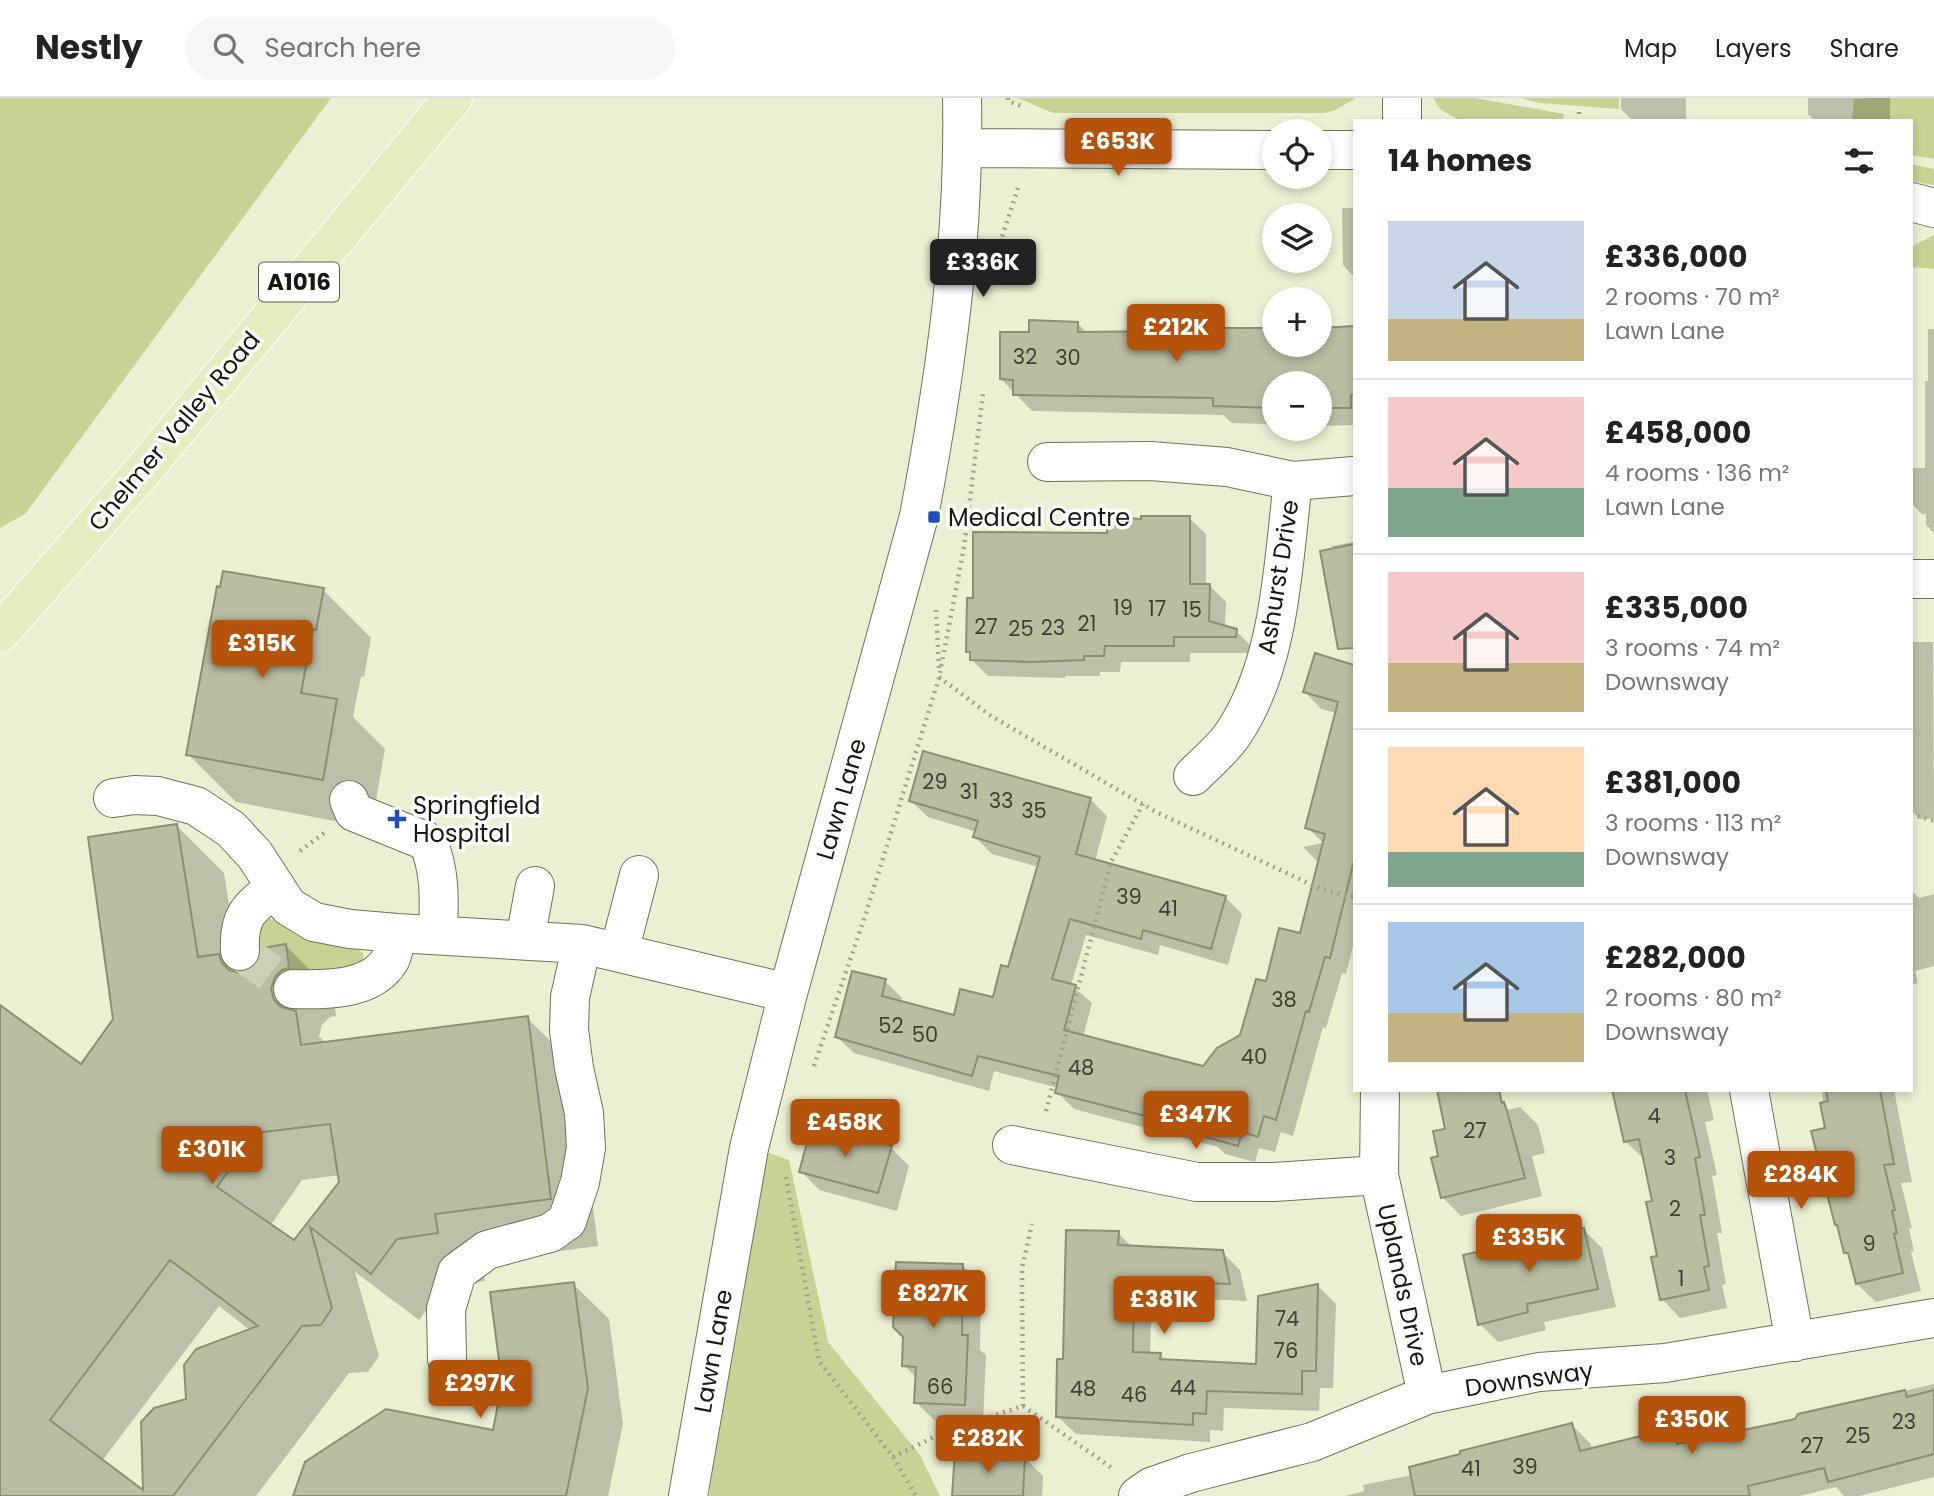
<!DOCTYPE html>
<html lang="en">
<head>
<meta charset="utf-8">
<style>
	:root { --surface:#fff; --page:#f6f6f6; --text:#222; --muted:#767676; --line:#e0e0e0; --accent:#b45309 }
	body { margin:0; font-family:Poppins,sans-serif; background:var(--page); color:var(--text); height:100vh; display:flex; flex-direction:column; font-size:26px; white-space:nowrap }
	* { box-sizing:border-box; margin:0 }
	p { font-size:23px; color:var(--muted) }
	.icon { flex:none; width:38px; height:38px; fill:none; stroke:currentColor; stroke-width:2; stroke-linecap:round; stroke-linejoin:round }
	.map { position:relative; flex:1; overflow:hidden }
	.details { position:absolute; left:1353px; top:21px; width:560px; height:973px; display:flex; flex-direction:column; background:var(--surface); border-radius:0px; box-shadow:0 4px 10px #0003 }
	.details>* { flex:none }
	.tools { position:absolute; left:1262px; top:21px; display:grid; gap:14px }
	.tools a { display:grid; place-items:center; width:70px; height:70px; border-radius:50%; background:var(--surface); box-shadow:0 4px 10px #0003; font-size:35px }
	.price { position:absolute; translate:-50% -60px; padding:0 16px; border-radius:7px; background:var(--accent); color:#fff; font-size:23px; line-height:46px; filter:drop-shadow(0 2px 4px #0008) }
	.price::after { content:''; position:absolute; left:50%; top:42px; width:21px; height:16px; margin-left:-10px; background:inherit; clip-path:polygon(0 0,100% 0,50% 100%) }
	.price.current { background:#222; color:#fff }
	ul { padding:0; list-style:none }
	li { display:flex; align-items:center; gap:21px; height:175px; padding:0 35px }
	li+li { border-top:2px solid var(--line) }
	li span { display:grid; place-items:center; flex:none; width:196px; height:140px; border-radius:0px; color:#555 }
	li>.icon { margin-inline-start:auto }
	span .icon { width:84px; height:84px; fill:#fffc; stroke-width:1 }
	li b { font-size:30px }
	h2 { display:flex; justify-content:space-between; align-items:center; height:84px; padding:0 35px; font-size:30px }
	header { display:flex; align-items:center; gap:42px; box-sizing:border-box; height:98px; padding:0 35px; background:var(--surface); border-bottom:2px solid var(--line) }
	header strong { font-size:33px }
	nav { display:flex; gap:38px; margin-inline-start:auto; font-size:24px }
	.search { width:490px; height:63px; background:var(--page); display:flex; align-items:center; gap:18px; box-sizing:border-box; padding:0 24px; border-radius:38px; color:var(--muted); font-size:26px }
	.map>svg:first-child { display:block }
	.green { fill:#c9d194 }
	.shadow { fill:#0003; fill-rule:evenodd }
	.building { fill:#babda1; stroke:#8b8f74; stroke-width:2; fill-rule:evenodd }
	.lines { fill:none; stroke-linecap:round; stroke-linejoin:round }
	.minor-tunnel { stroke:#ccd0b5; stroke-width:38; stroke-dasharray:38 19; stroke-linecap:butt }
	.minor-casing { stroke:#707359; stroke-width:40 }
	.major-casing { stroke:#fff; stroke-width:40 }
	.path { stroke:#9fa28c; stroke-width:4.5; stroke-dasharray:2 5; stroke-linecap:butt }
	.minor { stroke:#fff; stroke-width:38 }
	.major { stroke:#e6ecbf; stroke-width:38 }
	.poi-dot { fill:#1f4dbb; stroke:#fff; stroke-width:2.5 }
	.labels { text-anchor:middle; dominant-baseline:central; stroke-width:7; stroke-linejoin:round; paint-order:stroke }
	.number-label { font-size:21px; fill:#404133 }
	.shield { fill:#fff; stroke:#5d5d56; stroke-width:2 }
	.shield-label { font-size:23px; font-weight:bold; fill:#17180e }
	.street-label { font-size:24px; fill:#17180e; stroke:#fff }
	.poi-label { font-size:24px; fill:#17180e; stroke:#fff; text-anchor:start }
</style>
</head>
<body>
<header>
<strong>Nestly</strong>
<div class="search"><svg class="icon" aria-label="search" viewBox="0 0 24 24"><circle cx="10" cy="10" r="6"/><path d="M15 15l6 6"/></svg>Search here</div>
<nav><a>Map</a><a>Layers</a><a>Share</a></nav>
</header>
<div class="map">
<svg width="1934" height="1398" viewBox="0 0 1934 1398">
	<rect width="100%" height="100%" fill="#ecf0d2"/>
	<path class="green" d="M 0,0 L 331,0 L 25,416 L 0,430 Z
		M 1018,0 L 1356,0 L 1335,12 L 1325,15 L 1053,15 Z
		M 1433,0 L 1475,0 L 1564,16 L 1563,23 L 1460,23 L 1440,11 Z
		M 1521,0 L 1619,0 L 1619,11 L 1539,5 Z
		M 1873,0 L 1934,0 L 1934,61 L 1911,57 L 1911,23 L 1852,21 L 1854,1 Z
		M 1911,66 L 1934,71 L 1934,87 L 1911,83 Z
		M 1934,137 L 1934,171 L 1911,169 L 1911,149 Z
		M 267,820 L 353,848 L 363,855 L 363,865 L 358,871 L 290,877 L 260,858 L 254,851 L 255,831 Z
		M 766,1054 L 789,1062 L 828,1244 L 920,1357 L 940,1398 L 709,1398 L 734,1217 Z"/>
	<path class="shadow" d="M 1621,0 L 1686,0 L 1686,23 L 1633,23 L 1621,11 Z
		M 1808,0 L 1890,0 L 1890,23 L 1815,23 L 1808,16 Z
		M 1342,110 L 1354,110 L 1354,179 L 1343,167 Z
		M 1077,225 L 1087,235 L 1166,235 L 1202,228 L 1206,232 L 1274,231 L 1274,247 L 1320,247 L 1320,231 L 1354,230 L 1354,327 L 1320,328 L 1320,285 L 1274,285 L 1274,329 L 1269,329 L 1266,326 L 1232,325 L 1223,317 L 1032,313 L 1001,281 L 1030,236 Z
		M 1928,231 L 1934,231 L 1934,435 L 1926,427 L 1926,416 L 1922,416 L 1911,405 L 1911,370 L 1925,370 L 1925,283 L 1928,283 Z
		M 1189,420 L 1206,436 L 1206,487 L 1209,487 L 1226,504 L 1225,529 L 1236,533 L 1253,550 L 1252,555 L 1190,555 L 1190,564 L 1121,564 L 1120,574 L 1100,574 L 1100,578 L 1065,578 L 1065,580 L 988,578 L 971,561 L 972,557 L 968,554 L 1108,437 L 1142,422 Z
		M 1354,444 L 1354,518 L 1349,519 L 1332,448 Z
		M 323,492 L 371,540 L 364,579 L 361,578 L 353,619 L 385,651 L 371,730 L 236,704 L 188,656 Z
		M 1933,535 L 1934,721 L 1920,721 L 1911,712 L 1911,544 L 1933,544 Z
		M 1316,557 L 1354,569 L 1354,844 L 1346,876 L 1342,875 L 1326,930 L 1323,929 L 1293,1038 L 1281,1034 L 1275,1054 L 1259,1050 L 1255,1064 L 1225,1056 L 1218,1049 L 1074,1011 L 1057,994 L 1058,990 L 994,973 L 989,993 L 854,955 L 837,939 L 885,883 L 902,900 L 900,904 L 955,919 L 994,901 L 1009,871 L 1039,769 L 992,756 L 975,739 L 977,734 L 928,719 L 911,703 L 1090,701 L 1107,718 L 1095,763 L 1225,799 L 1242,816 L 1228,867 L 1160,847 L 1158,857 L 1086,837 L 1071,887 L 1092,905 L 1083,939 L 1203,970 L 1241,939 L 1267,886 L 1301,837 L 1318,764 L 1303,749 L 1323,745 L 1307,729 L 1337,615 L 1321,611 L 1305,594 Z
		M 177,728 L 224,775 L 240,877 L 251,874 L 285,847 L 333,895 L 336,918 L 330,919 L 322,927 L 319,938 L 326,945 L 527,920 L 575,967 L 598,1148 L 482,1163 L 485,1183 L 445,1188 L 419,1222 L 355,1174 L 379,1258 L 368,1274 L 349,1275 L 256,1398 L 0,1398 L 0,914 L 82,969 L 115,922 ZM 340,1077 L 340,1084 L 295,1145 L 270,1128 L 302,1082 ZM 219,1208 L 251,1233 L 187,1303 L 145,1396 L 102,1363 ZM 247,1296 L 252,1296 L 235,1318 L 232,1316 Z
		M 1914,795 L 1919,800 L 1934,796 L 1934,868 L 1915,873 L 1918,885 L 1911,887 L 1911,796 Z
		M 1614,992 L 1707,992 L 1714,1022 L 1705,1024 L 1717,1077 L 1712,1078 L 1722,1135 L 1717,1135 L 1726,1186 L 1722,1187 L 1727,1210 L 1680,1220 L 1662,1201 L 1654,1104 L 1644,1061 L 1625,1043 Z
		M 1822,992 L 1894,992 L 1912,1084 L 1901,1085 L 1912,1130 L 1909,1131 L 1914,1153 L 1911,1154 L 1921,1193 L 1876,1204 L 1857,1186 L 1851,1160 L 1846,1154 L 1840,1130 L 1836,1126 Z
		M 1520,1009 L 1538,1027 L 1545,1055 L 1532,1058 L 1542,1098 L 1461,1118 L 1442,1099 L 1440,1060 L 1447,1032 L 1445,1026 Z
		M 891,1050 L 909,1068 L 897,1113 L 819,1092 L 801,1073 Z
		M 1584,1132 L 1602,1150 L 1616,1209 L 1544,1224 L 1546,1232 L 1498,1244 L 1480,1226 Z
		M 1118,1135 L 1132,1149 L 1222,1154 L 1240,1172 L 1247,1203 L 1152,1199 L 1150,1256 L 1160,1256 L 1166,1263 L 1258,1268 L 1318,1188 L 1336,1206 L 1333,1290 L 1320,1290 L 1319,1313 L 1224,1310 L 1223,1333 L 1210,1332 L 1210,1344 L 1076,1336 L 1057,1318 L 1065,1263 Z
		M 963,1168 L 981,1187 L 980,1252 L 986,1257 L 983,1325 L 935,1323 L 916,1304 L 917,1280 L 904,1267 Z
		M 573,1186 L 609,1221 L 623,1326 L 608,1398 L 298,1398 L 494,1334 Z
		M 1934,1286 L 1934,1379 L 1859,1398 L 1844,1398 L 1836,1389 L 1800,1398 L 1345,1398 L 1364,1393 L 1363,1387 L 1412,1377 L 1572,1327 L 1590,1345 L 1592,1351 L 1672,1332 L 1686,1346 L 1796,1323 L 1799,1318 Z
		M 1024,1359 L 1043,1378 L 1042,1398 L 954,1398 Z"/>
	<path class="building" d="M 1029,222 L 1078,224 L 1078,234 L 1164,233 L 1164,226 L 1203,226 L 1203,230 L 1274,230 L 1274,247 L 1320,247 L 1320,230 L 1354,228 L 1354,297 L 1351,297 L 1351,310 L 1320,310 L 1320,285 L 1274,285 L 1274,310 L 1213,308 L 1213,300 L 1013,297 L 1013,282 L 1000,281 L 1000,234 L 1029,234 Z
		M 1141,418 L 1190,418 L 1190,486 L 1210,486 L 1209,523 L 1237,531 L 1236,539 L 1174,539 L 1174,548 L 1105,548 L 1104,558 L 1084,558 L 1084,562 L 1030,564 L 970,562 L 970,554 L 966,554 L 967,500 L 973,500 L 973,434 L 1107,435 L 1107,419 L 1141,421 Z
		M 1354,446 L 1354,550 L 1338,551 L 1320,453 Z
		M 223,473 L 324,490 L 316,532 L 313,531 L 301,595 L 337,601 L 323,682 L 186,657 L 217,488 L 220,489 Z
		M 1315,555 L 1354,567 L 1354,763 L 1330,860 L 1325,859 L 1309,914 L 1306,913 L 1276,1022 L 1264,1018 L 1258,1039 L 1242,1034 L 1238,1048 L 1206,1039 L 1208,1034 L 1055,995 L 1059,978 L 978,958 L 972,978 L 835,939 L 852,873 L 886,881 L 882,898 L 954,917 L 960,891 L 993,899 L 1001,867 L 1008,869 L 1040,759 L 973,739 L 978,723 L 909,703 L 923,653 L 1091,700 L 1076,756 L 1226,798 L 1211,851 L 1143,832 L 1141,841 L 1070,821 L 1052,881 L 1076,887 L 1064,932 L 1203,968 L 1217,950 L 1240,937 L 1256,881 L 1266,883 L 1279,830 L 1300,835 L 1325,736 L 1305,730 L 1338,604 L 1303,594 Z
		M 177,726 L 198,859 L 219,856 L 222,865 L 229,872 L 241,875 L 251,872 L 259,864 L 262,850 L 286,846 L 289,870 L 282,872 L 275,879 L 271,891 L 274,902 L 281,909 L 296,913 L 301,947 L 528,918 L 551,1101 L 435,1116 L 438,1135 L 397,1141 L 371,1176 L 310,1129 L 332,1210 L 321,1227 L 302,1228 L 173,1398 L 0,1398 L 0,907 L 81,966 L 113,921 L 88,739 ZM 330,1026 L 339,1084 L 294,1142 L 217,1089 L 255,1035 ZM 170,1162 L 258,1228 L 196,1251 L 184,1267 L 186,1301 L 154,1310 L 141,1324 L 143,1392 L 50,1322 Z
		M 1437,992 L 1499,992 L 1502,1005 L 1504,1004 L 1507,1013 L 1525,1080 L 1441,1100 L 1431,1060 L 1438,1058 L 1433,1033 L 1445,1031 Z
		M 1612,992 L 1685,992 L 1700,1059 L 1695,1060 L 1705,1117 L 1700,1117 L 1709,1168 L 1704,1169 L 1709,1192 L 1660,1202 L 1651,1159 L 1657,1158 L 1646,1104 L 1652,1103 L 1639,1041 L 1624,1044 Z
		M 1826,992 L 1880,992 L 1894,1066 L 1884,1067 L 1895,1112 L 1892,1113 L 1897,1135 L 1894,1136 L 1903,1175 L 1856,1186 L 1848,1155 L 1844,1155 L 1837,1127 L 1835,1127 L 1811,1033 L 1825,1030 L 1820,1005 L 1828,1003 Z
		M 812,1026 L 892,1048 L 878,1095 L 799,1074 Z
		M 1584,1130 L 1598,1191 L 1527,1206 L 1528,1214 L 1478,1227 L 1463,1157 Z
		M 1066,1132 L 1119,1133 L 1118,1147 L 1223,1152 L 1230,1186 L 1134,1182 L 1133,1254 L 1161,1255 L 1160,1261 L 1256,1266 L 1258,1198 L 1318,1186 L 1316,1273 L 1302,1273 L 1302,1296 L 1207,1293 L 1206,1316 L 1193,1315 L 1193,1327 L 1056,1319 L 1057,1261 L 1063,1261 Z
		M 896,1164 L 963,1166 L 962,1237 L 968,1237 L 965,1307 L 914,1305 L 916,1269 L 902,1268 L 903,1239 L 893,1229 Z
		M 574,1184 L 588,1290 L 566,1398 L 293,1398 L 305,1364 L 386,1311 L 493,1332 L 502,1285 L 490,1194 Z
		M 1905,1292 L 1907,1299 L 1934,1292 L 1934,1356 L 1828,1384 L 1824,1370 L 1748,1388 L 1750,1398 L 1415,1398 L 1409,1369 L 1460,1356 L 1460,1353 L 1572,1325 L 1580,1353 L 1673,1330 L 1677,1346 L 1795,1321 L 1798,1316 Z
		M 955,1353 L 1025,1357 L 1023,1398 L 952,1398 Z"/>
	<g class="lines">
		<path class="minor-tunnel" d="M 240,853 L 293,891"/>
		<g class="minor-casing">
			<path id="minor" d="M 1402,23 L 1402,0
				M 963,50 L 1274,52
				M 1320,52 L 1354,52
				M 1911,104 L 1934,110
				M 1047,364 L 1150,363 L 1227,369 L 1293,383 L 1354,378
				M 1911,481 L 1934,481
				M 1193,678 C 1206,665 1223,651 1233,636 C 1281,565 1283,465 1293,383
				M 113,700 L 134,697 L 158,698 L 196,708 L 231,731 L 255,757 L 288,808 L 314,824 L 350,831 L 397,835 L 582,846 L 788,895
				M 349,702 L 354,714 L 428,744 C 441,774 439,804 438,836
				M 525,842 L 535,788
				M 240,853 C 238,817 249,810 276,789
				M 619,854 L 639,777
				M 293,891 C 325,892 371,893 390,862 C 394,855 395,843 397,835
				M 1380,992 L 1379,1077 L 1427,1297
				M 1749,992 L 1795,1244
				M 1012,1047 L 1197,1084 L 1274,1084 L 1379,1077
				M 447,1261 L 446,1211 L 457,1174 L 487,1152 L 550,1135 L 567,1123 L 580,1084 L 586,1050 L 584,1015 L 574,970 L 569,932 L 570,899 L 582,846
				M 688,1398 L 749,1050 L 788,895 L 919,418 C 945,280 965,141 962,0
				M 1138,1398 L 1151,1389 L 1191,1375 L 1312,1344 L 1427,1297 L 1539,1274 L 1665,1265 L 1934,1220"/>
		</g>
		<g class="major-casing">
			<path id="major" d="M 0,535 L 146,369 L 453,0"/>
		</g>
		<path class="path" d="M 1008,0 L 1008,3 L 1024,9
			M 1579,23 L 1579,14
			M 1000,145 L 1018,90
			M 936,512 L 939,570
			M 939,579 L 991,618 L 1156,714 L 1321,791 L 1354,799
			M 1911,716 L 1934,723
			M 300,753 L 324,735
			M 814,968 L 866,815 L 939,580 L 964,449 L 983,296
			M 1046,1013 L 1111,764 L 1143,706
			M 786,1079 L 819,1263 L 893,1359 L 916,1398
			M 1023,1308 L 1022,1170 L 1032,1126
			M 893,1359 L 944,1334 L 1023,1308 L 1112,1370"/>
		<use href="#minor" class="minor"/>
		<use href="#major" class="major"/>
	</g>
	<g class="poi-dot">
		<rect x="927" y="412" width="14" height="14" rx="3.5"/>
		<path d="M393.5 710.5h7v7h7v7h-7v7h-7v-7h-7v-7h7z"/>
	</g>
	<g class="labels">
		<g class="number-label">
			<text x="1025" y="258">32</text>
			<text x="1068" y="259">30</text>
			<text x="1123" y="509">19</text>
			<text x="1157" y="510">17</text>
			<text x="1192" y="511">15</text>
			<text x="1087" y="525">21</text>
			<text x="986" y="528">27</text>
			<text x="1053" y="529">23</text>
			<text x="1021" y="530">25</text>
			<text x="935" y="683">29</text>
			<text x="969" y="693">31</text>
			<text x="1001" y="702">33</text>
			<text x="1034" y="712">35</text>
			<text x="1129" y="798">39</text>
			<text x="1168" y="810">41</text>
			<text x="1284" y="901">38</text>
			<text x="891" y="927">52</text>
			<text x="925" y="936">50</text>
			<text x="1254" y="958">40</text>
			<text x="1081" y="969">48</text>
			<text x="1654" y="1017">4</text>
			<text x="1475" y="1032">27</text>
			<text x="1670" y="1059">3</text>
			<text x="1675" y="1110">2</text>
			<text x="1869" y="1145">9</text>
			<text x="1681" y="1180">1</text>
			<text x="1287" y="1220">74</text>
			<text x="1286" y="1252">76</text>
			<text x="940" y="1288">66</text>
			<text x="1183" y="1289">44</text>
			<text x="1083" y="1290">48</text>
			<text x="1134" y="1296">46</text>
			<text x="1904" y="1323">23</text>
			<text x="1858" y="1337">25</text>
			<text x="1812" y="1347">27</text>
			<text x="1525" y="1368">39</text>
			<text x="1471" y="1370">41</text>
		</g>
		<rect class="shield" x="259" y="164.5" width="80" height="39" rx="5"/>
		<g class="shield-label">
			<text x="299" y="184">A1016</text>
		</g>
		<g class="street-label">
			<text transform="translate(174 333) rotate(-50)">Chelmer Valley Road</text>
			<text transform="translate(1278 479) rotate(-81)">Ashurst Drive</text>
			<text transform="translate(841 701) rotate(-74)">Lawn Lane</text>
			<text transform="translate(1403 1187) rotate(78)">Uplands Drive</text>
			<text transform="translate(713 1253) rotate(-80)">Lawn Lane</text>
			<text transform="translate(1529 1281) rotate(-8)">Downsway</text>
		</g>
		<g class="poi-label">
			<text x="948" y="419">Medical Centre</text>
			<text x="413" y="707">Springfield<tspan x="413" dy="28">Hospital</tspan></text>
		</g>
	</g>
</svg>
<div class="tools">
<a><svg class="icon" aria-label="locate" viewBox="0 0 24 24"><circle cx="12" cy="12" r="6"/><path d="M12 2v4M12 18v4M2 12h4M18 12h4"/></svg></a>
<a><svg class="icon" aria-label="layers" viewBox="0 0 24 24"><path d="M12 4l9 5-9 5-9-5zM3 14l9 5 9-5"/></svg></a>
<a>+</a>
<a>−</a>
</div>
<b class="price" style="left:1118px;top:80px">£653K</b>
<b class="price current" style="left:983px;top:201px">£336K</b>
<b class="price" style="left:1176px;top:266px">£212K</b>
<b class="price" style="left:262px;top:582px">£315K</b>
<b class="price" style="left:1196px;top:1053px">£347K</b>
<b class="price" style="left:845px;top:1061px">£458K</b>
<b class="price" style="left:212px;top:1088px">£301K</b>
<b class="price" style="left:1801px;top:1113px">£284K</b>
<b class="price" style="left:1529px;top:1176px">£335K</b>
<b class="price" style="left:933px;top:1232px">£827K</b>
<b class="price" style="left:1164px;top:1238px">£381K</b>
<b class="price" style="left:480px;top:1322px">£297K</b>
<b class="price" style="left:1692px;top:1358px">£350K</b>
<b class="price" style="left:988px;top:1377px">£282K</b>
<section class="details">
<h2>14 homes<svg class="icon" aria-label="filters" viewBox="0 0 24 24"><path d="M4 7h16M4 17h16"/><circle cx="9" cy="7" r="2"/><circle cx="15" cy="17" r="2"/></svg></h2>
<ul>
<li><span style="background:linear-gradient(#c9d6e8 70%,#c2b280 0)"><svg class="icon" aria-label="home" viewBox="0 0 24 24"><path d="M3 11l9-7 9 7M6 9v11h12V9"/></svg></span><div><b>£336,000</b><p>2 rooms · 70 m²</p><p>Lawn Lane</p></div></li>
<li><span style="background:linear-gradient(#f6c9c9 65%,#7fa58c 0)"><svg class="icon" aria-label="home" viewBox="0 0 24 24"><path d="M3 11l9-7 9 7M6 9v11h12V9"/></svg></span><div><b>£458,000</b><p>4 rooms · 136 m²</p><p>Lawn Lane</p></div></li>
<li><span style="background:linear-gradient(#f6c9c9 65%,#c2b280 0)"><svg class="icon" aria-label="home" viewBox="0 0 24 24"><path d="M3 11l9-7 9 7M6 9v11h12V9"/></svg></span><div><b>£335,000</b><p>3 rooms · 74 m²</p><p>Downsway</p></div></li>
<li><span style="background:linear-gradient(#ffd9b3 75%,#7fa58c 0)"><svg class="icon" aria-label="home" viewBox="0 0 24 24"><path d="M3 11l9-7 9 7M6 9v11h12V9"/></svg></span><div><b>£381,000</b><p>3 rooms · 113 m²</p><p>Downsway</p></div></li>
<li><span style="background:linear-gradient(#a9c7e8 65%,#c2b280 0)"><svg class="icon" aria-label="home" viewBox="0 0 24 24"><path d="M3 11l9-7 9 7M6 9v11h12V9"/></svg></span><div><b>£282,000</b><p>2 rooms · 80 m²</p><p>Downsway</p></div></li>
</ul>
</section>
</div>
</body>
</html>
